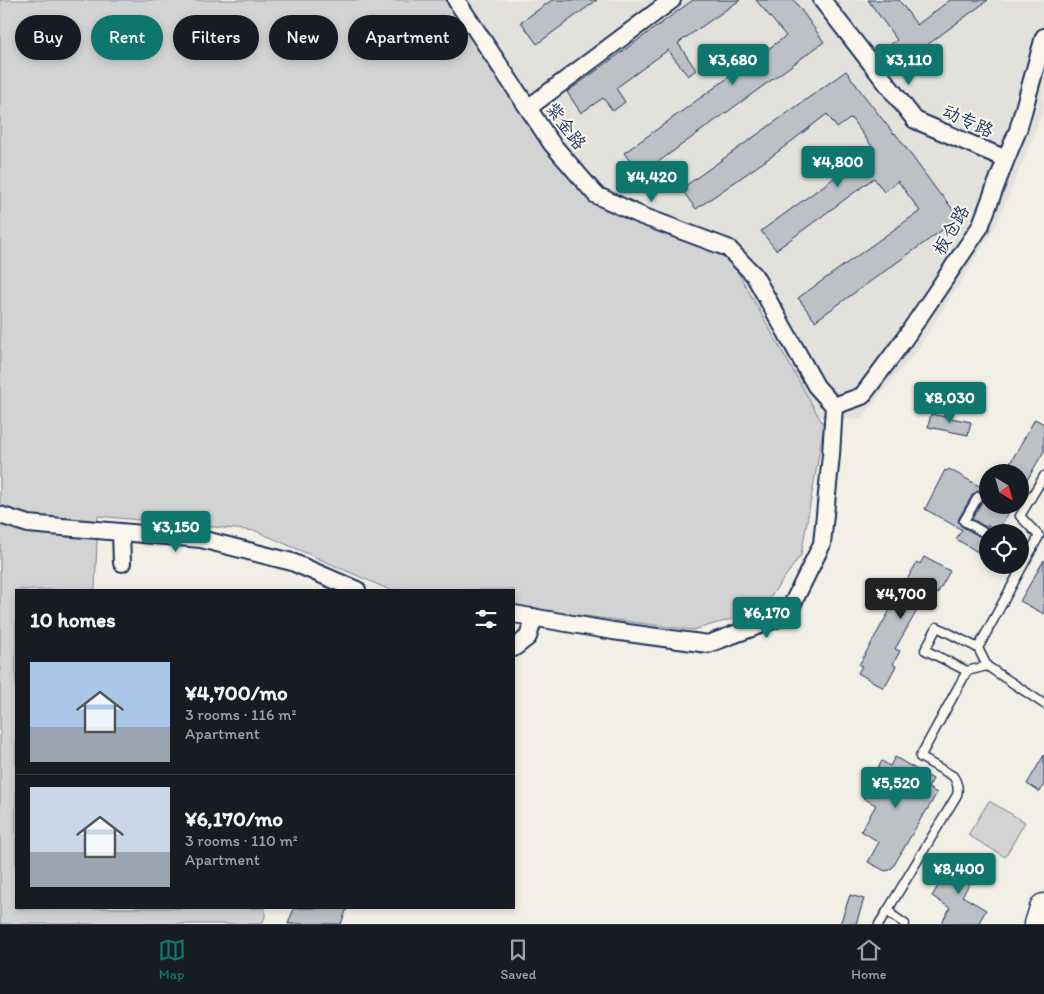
<!DOCTYPE html>
<html lang="en">
<head>
<meta charset="utf-8">
<style>
	:root { --surface:#171b24; --page:#242831; --text:#f1f3f6; --muted:#9ea1a6; --line:#363941; --accent:#0f766e }
	body { margin:0; font-family:Itim,"LXGW WenKai TC",sans-serif; background:var(--page); color:var(--text); height:100vh; display:flex; flex-direction:column; font-size:19px; white-space:nowrap }
	* { box-sizing:border-box; margin:0 }
	p { font-size:16px; color:var(--muted) }
	.icon { flex:none; width:28px; height:28px; fill:none; stroke:currentColor; stroke-width:2; stroke-linecap:round; stroke-linejoin:round }
	.map { position:relative; flex:1; overflow:hidden }
	.drawer { position:absolute; left:15px; top:589px; width:500px; height:320px; display:flex; flex-direction:column; background:var(--surface); border-radius:0px; box-shadow:0 2px 8px #0003 }
	.drawer>* { flex:none }
	.guide { position:absolute; left:15px; top:15px; width:500px; height:45px; display:flex; gap:10px }
	.needle { width:32px; rotate:143deg }
	.fabs { position:absolute; left:979px; top:464px; display:grid; gap:10px }
	.fabs a { display:grid; place-items:center; width:50px; height:50px; border-radius:50%; background:var(--surface); box-shadow:0 2px 8px #0003; font-size:25px }
	.price { position:absolute; translate:-50% -42px; padding:0 11px; border-radius:5px; background:var(--accent); color:#fff; font-size:16px; line-height:32px; filter:drop-shadow(0 1px 2px #0008) }
	.price::after { content:''; position:absolute; left:50%; top:30px; width:15px; height:11px; margin-left:-8px; background:inherit; clip-path:polygon(0 0,100% 0,50% 100%) }
	.price.on { background:#222; color:#fff }
	ul { padding:0; list-style:none }
	li { display:flex; align-items:center; gap:15px; height:125px; padding:0 15px }
	li+li { border-top:1px solid var(--line) }
	li span { display:grid; place-items:center; flex:none; width:140px; height:100px; border-radius:0px; color:#555 }
	li>.icon { margin-inline-start:auto }
	span .icon { width:60px; height:60px; fill:#fffc; stroke-width:1 }
	li b { font-size:21px }
	h2 { display:flex; justify-content:space-between; align-items:center; height:60px; padding:0 15px; font-size:21px }
	.chip { padding:0 18px; border-radius:22px; background:var(--surface); box-shadow:0 2px 8px #0003; font-size:18px; line-height:45px }
	.chip.on { background:var(--accent); color:#fff }
	.tab-bar { display:flex; justify-content:space-around; align-items:center; height:70px; border-top:1px solid var(--line); background:var(--surface); font-size:14px; color:var(--muted) }
	.tab-bar a { display:grid; justify-items:center; gap:2px }
	.tab-bar .on { color:var(--accent) }
	.map>svg:first-child { display:block }
	.built { fill:#e2e1dc }
	.green { fill:#d2d3d2; stroke:#768198 }
	.building { fill:#bdc0c4; stroke:#1b2f5e }
	.lines { fill:none; stroke-linecap:round; stroke-linejoin:round }
	.lane-casing { stroke:#1b2f5e; stroke-width:11 }
	.street-casing { stroke:#1b2f5e; stroke-width:20 }
	.highway-casing { stroke:#1b2f5e; stroke-width:31 }
	.lane { stroke:#fbf7ec; stroke-width:8 }
	.street { stroke:#fbf7ec; stroke-width:16 }
	.highway { stroke:#fbf7ec; stroke-width:28 }
	.labels { text-anchor:middle; dominant-baseline:central; stroke-width:4; stroke-linejoin:round; paint-order:stroke }
	.street-label { font-size:18px; fill:#1b2f5e; stroke:#fbf7ec }
</style>
</head>
<body>
<div class="map">
<svg width="1044" height="924" viewBox="0 0 1044 924">
	<rect width="100%" height="100%" fill="#f2efe6"/>
	<filter id="ink" filterUnits="userSpaceOnUse"><feTurbulence type="fractalNoise" baseFrequency=".02" numOctaves="2"/><feDisplacementMap in="SourceGraphic" scale="10" xChannelSelector="R" yChannelSelector="G"/><feConvolveMatrix kernelMatrix="1 2 1 2 8 2 1 2 1" color-interpolation-filters="sRGB"/></filter>
	<g filter="url(#ink)">
		<path class="built" d="M 426,0 L 1044,0 L 1044,110 L 996,226 L 919,347 L 860,420 L 809,414 L 581,215 Z"/>
		<path class="green" d="M 0,0 L 451,0 L 597,201 L 731,260 L 824,426 L 801,555 L 760,611 L 693,630 L 514,607 L 514,590 L 390,590 L 256,531 L 98,516 L 95,590 L 16,590 L 16,908 L 265,908 L 265,917 L 262,924 L 0,924 Z
			M 989,801 L 1025,822 L 1005,857 L 968,835 Z"/>
		<path class="building" d="M 552,0 L 597,0 L 537,44 L 521,22 Z
			M 693,0 L 740,0 L 678,43 L 696,70 L 688,76 L 668,50 L 616,88 L 625,102 L 613,111 L 603,98 L 581,113 L 567,92 Z
			M 756,0 L 794,0 L 824,42 L 640,175 L 624,153 L 786,36 Z
			M 868,0 L 899,0 L 917,25 L 950,0 L 988,0 L 904,62 L 891,44 L 897,40 Z
			M 846,71 L 862,93 L 894,134 L 895,133 L 941,196 L 942,195 L 959,218 L 815,321 L 798,298 L 920,211 L 898,181 L 884,192 L 874,178 L 776,250 L 761,231 L 874,149 L 851,118 L 837,128 L 827,114 L 775,154 L 696,209 L 681,189 Z
			M 931,414 L 971,422 L 968,435 L 928,427 Z
			M 1035,419 L 1044,424 L 1044,451 L 1020,492 L 1020,472 L 1005,472 Z
			M 949,469 L 988,491 L 988,505 L 1013,505 L 998,531 L 988,525 L 988,528 L 972,519 L 984,498 L 981,492 L 978,491 L 973,494 L 959,518 L 958,521 L 961,526 L 988,541 L 988,558 L 956,539 L 962,530 L 925,509 L 945,470 L 947,471 Z
			M 924,557 L 950,571 L 937,594 L 933,592 L 927,603 L 923,600 L 895,649 L 900,651 L 893,664 L 896,666 L 884,688 L 858,673 L 862,666 L 859,665 L 917,562 L 920,564 Z
			M 1044,560 L 1044,614 L 1020,601 Z
			M 1044,755 L 1044,784 L 1040,792 L 1027,784 Z
			M 895,757 L 933,779 L 928,788 L 937,793 L 924,815 L 923,815 L 893,867 L 890,870 L 885,871 L 868,862 L 879,842 L 861,831 L 876,805 L 863,798 L 869,790 L 866,788 L 882,761 L 890,766 Z
			M 968,857 L 982,865 L 962,896 L 986,910 L 978,924 L 941,924 L 950,908 L 932,896 L 952,864 L 961,869 Z
			M 850,895 L 864,899 L 856,924 L 840,924 Z
			M 294,908 L 347,908 L 341,924 L 288,924 Z"/>
		<g class="lines">
			<g class="lane-casing">
				<path id="lane" d="M 978,497 L 964,521 L 988,535
					M 1039,536 L 1020,516 L 1044,476
					M 978,648 L 1039,536
					M 987,666 L 967,671 L 925,650 L 937,627 L 978,648 L 987,666 L 1044,704
					M 879,924 L 889,908
					M 905,924 L 892,915 L 889,908 L 957,795 C 959,788 957,782 953,776 L 920,757 L 967,671"/>
			</g>
			<g class="street-casing">
				<path id="street" d="M 456,0 L 552,144 L 596,195 L 642,216 L 728,248 L 754,275 L 816,386 L 834,406
					M 822,0 L 915,120 L 1006,159
					M 528,108 L 672,0
					M 834,406 L 862,396 L 903,341 L 980,227 L 1006,159 L 1018,130 L 1044,37
					M 0,515 L 28,524 L 201,539 L 292,562 L 357,590
					M 121,532 L 122,563
					M 514,614 L 613,631 L 708,644 L 787,615 L 822,544 L 831,455 L 834,406
					M 514,648 L 528,637 L 534,617"/>
			</g>
			<g class="highway-casing">
				<path id="highway" d="M 1039,924 L 1044,908"/>
			</g>
			<use href="#lane" class="lane"/>
			<use href="#street" class="street"/>
			<use href="#highway" class="highway"/>
		</g>
	</g>
	<g class="labels">
		<g class="street-label">
			<text transform="translate(968 121) rotate(24)">动专路</text>
			<text transform="translate(566 126) rotate(53)">紫金路</text>
			<text transform="translate(951 230) rotate(-60)">板仓路</text>
		</g>
	</g>
</svg>
<div class="fabs">
<a><svg class="needle" viewBox="-14 -14 28 28"><path d="M0-13l5 13h-10z" fill="#e53935"/><path d="M0 13l5-13h-10z" fill="#9ea1a6"/></svg></a>
<a><svg class="icon" aria-label="locate" viewBox="0 0 24 24"><circle cx="12" cy="12" r="6"/><path d="M12 2v4M12 18v4M2 12h4M18 12h4"/></svg></a>
</div>
<b class="price" style="left:733px;top:86px">¥3,680</b>
<b class="price" style="left:909px;top:86px">¥3,110</b>
<b class="price" style="left:838px;top:188px">¥4,800</b>
<b class="price" style="left:652px;top:203px">¥4,420</b>
<b class="price" style="left:950px;top:424px">¥8,030</b>
<b class="price" style="left:176px;top:553px">¥3,150</b>
<b class="price on" style="left:901px;top:620px">¥4,700</b>
<b class="price" style="left:767px;top:639px">¥6,170</b>
<b class="price" style="left:896px;top:809px">¥5,520</b>
<b class="price" style="left:959px;top:895px">¥8,400</b>
<div class="guide">
<a class="chip">Buy</a>
<a class="chip on">Rent</a>
<a class="chip">Filters</a>
<a class="chip">New</a>
<a class="chip">Apartment</a>
</div>
<section class="drawer">
<h2>10 homes<svg class="icon" aria-label="filters" viewBox="0 0 24 24"><path d="M4 7h16M4 17h16"/><circle cx="9" cy="7" r="2"/><circle cx="15" cy="17" r="2"/></svg></h2>
<ul>
<li><span style="background:linear-gradient(#a9c7e8 65%,#9aa5b1 0)"><svg class="icon" aria-label="home" viewBox="0 0 24 24"><path d="M3 11l9-7 9 7M6 9v11h12V9"/></svg></span><div><b>¥4,700/mo</b><p>3 rooms · 116 m²</p><p>Apartment</p></div></li>
<li><span style="background:linear-gradient(#c9d6e8 65%,#9aa5b1 0)"><svg class="icon" aria-label="home" viewBox="0 0 24 24"><path d="M3 11l9-7 9 7M6 9v11h12V9"/></svg></span><div><b>¥6,170/mo</b><p>3 rooms · 110 m²</p><p>Apartment</p></div></li>
</ul>
</section>
</div>
<nav class="tab-bar">
<a class="on"><svg class="icon" aria-label="map" viewBox="0 0 24 24"><path d="M3 6l6-2 6 2 6-2v14l-6 2-6-2-6 2zM9 4v14M15 6v14"/></svg>Map</a>
<a><svg class="icon" aria-label="saved" viewBox="0 0 24 24"><path d="M7 4h10v16l-5-4-5 4z"/></svg>Saved</a>
<a><svg class="icon" aria-label="home" viewBox="0 0 24 24"><path d="M3 11l9-7 9 7M6 9v11h12V9"/></svg>Home</a>
</nav>
</body>
</html>
